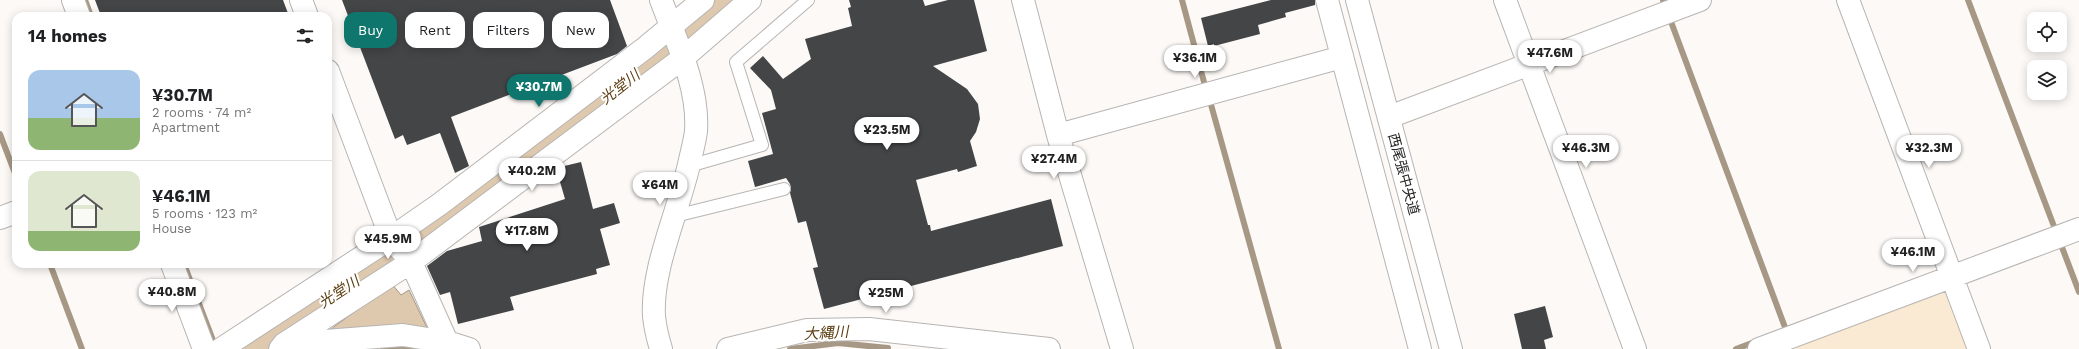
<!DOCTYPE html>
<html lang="en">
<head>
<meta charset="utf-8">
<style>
	:root { --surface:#fff; --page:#f6f6f6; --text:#202124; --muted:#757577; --line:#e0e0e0; --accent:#0f766e }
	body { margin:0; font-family:"Work Sans","Noto Sans JP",sans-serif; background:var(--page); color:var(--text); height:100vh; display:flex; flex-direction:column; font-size:15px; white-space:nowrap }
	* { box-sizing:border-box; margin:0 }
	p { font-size:13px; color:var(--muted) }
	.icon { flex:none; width:22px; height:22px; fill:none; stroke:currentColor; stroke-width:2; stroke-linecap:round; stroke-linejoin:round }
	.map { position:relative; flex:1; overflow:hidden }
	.side { position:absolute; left:12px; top:12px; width:320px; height:256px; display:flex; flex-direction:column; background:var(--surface); border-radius:12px; box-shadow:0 2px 10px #0003 }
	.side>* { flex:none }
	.hud { position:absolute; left:344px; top:12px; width:380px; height:36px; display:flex; gap:8px }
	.controls { position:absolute; left:2027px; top:12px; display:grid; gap:8px }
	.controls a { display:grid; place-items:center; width:40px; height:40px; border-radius:8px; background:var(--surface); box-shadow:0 2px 10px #0003; font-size:20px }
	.price { position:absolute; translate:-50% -34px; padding:0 9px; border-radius:14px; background:#fff; color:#222; font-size:13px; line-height:26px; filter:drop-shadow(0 1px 2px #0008) }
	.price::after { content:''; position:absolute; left:50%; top:24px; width:12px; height:9px; margin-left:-6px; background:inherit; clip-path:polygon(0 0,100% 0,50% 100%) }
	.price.selected { background:var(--accent); color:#fff }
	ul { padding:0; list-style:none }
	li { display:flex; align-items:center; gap:12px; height:100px; padding:0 16px }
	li+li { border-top:1px solid var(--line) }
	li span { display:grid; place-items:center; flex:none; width:112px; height:80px; border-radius:12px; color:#555 }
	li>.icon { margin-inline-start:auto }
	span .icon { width:48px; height:48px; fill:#fffc; stroke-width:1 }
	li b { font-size:17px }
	h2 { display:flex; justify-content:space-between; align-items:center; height:48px; padding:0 16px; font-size:17px }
	.chip { padding:0 14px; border-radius:12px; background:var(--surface); box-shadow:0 2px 10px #0003; font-size:14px; line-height:36px }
	.chip.selected { background:var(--accent); color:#fff }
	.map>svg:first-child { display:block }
	.green { fill:#fae9d3 }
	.water { fill:#dec9af; stroke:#a79886 }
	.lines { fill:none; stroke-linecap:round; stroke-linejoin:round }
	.stream { stroke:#a79886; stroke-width:6 }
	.river { stroke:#dec9af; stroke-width:37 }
	.building { fill:#434547 }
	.service-casing { stroke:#b7b5b2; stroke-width:14 }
	.minor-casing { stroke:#b7b5b2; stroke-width:24 }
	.tertiary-casing { stroke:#b7b5b2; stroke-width:24 }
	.primary-casing { stroke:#b7b5b2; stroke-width:24 }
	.service { stroke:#fff; stroke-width:12 }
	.minor { stroke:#fff; stroke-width:22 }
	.tertiary { stroke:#fff; stroke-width:22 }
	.primary { stroke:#fff; stroke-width:22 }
	.labels { text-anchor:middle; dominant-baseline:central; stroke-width:4; stroke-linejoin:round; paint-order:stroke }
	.street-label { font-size:14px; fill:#272625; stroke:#fff }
	.water-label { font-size:15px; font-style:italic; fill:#5c3e11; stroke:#fff }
</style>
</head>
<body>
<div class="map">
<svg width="2079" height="349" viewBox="0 0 2079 349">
	<rect width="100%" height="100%" fill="#fcf9f6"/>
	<path class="green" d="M 1948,287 L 1972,349 L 1796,349 L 1794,344 Z"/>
	<path class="water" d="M 392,284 L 401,295 L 409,290 L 429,332 L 327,332 Z"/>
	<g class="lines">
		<path class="stream" d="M 85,0 L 91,16
			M 1182,0 L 1204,82
			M 1663,0 L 1665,6
			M 1968,0 L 2055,229
			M 1670,19 L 1786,330 L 1782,332
			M 1210,101 L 1279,349
			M 0,134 L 16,176
			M 2060,242 L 2079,292
			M 50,264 L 82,349
			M 184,264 L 214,343
			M 383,349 L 417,349
			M 790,349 L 838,343 L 888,348
			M 1736,349 L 1757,341"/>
		<path class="river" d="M 253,349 L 411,245 L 548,140 L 623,86 L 729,0"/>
	</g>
	<path class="building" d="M 95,0 L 283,0 L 289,16 L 101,16 Z
		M 342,0 L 610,0 L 627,46 L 617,54 L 451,117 L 469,166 L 455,173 L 440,133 L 407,145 L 403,135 L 395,139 Z
		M 849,0 L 923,0 L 925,6 L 948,0 L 974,0 L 987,51 L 933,66 L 967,89 L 978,104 L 980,119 L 976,132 L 970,141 L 977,166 L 958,172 L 957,169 L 916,180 L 928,225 L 930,225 L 931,231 L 1051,199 L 1063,246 L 824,309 L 813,268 L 818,267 L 806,221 L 798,223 L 790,193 L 791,188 L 790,184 L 786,178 L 755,187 L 748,161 L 773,154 L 762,113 L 776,109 L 771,90 L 750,68 L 763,56 L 783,79 L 811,59 L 805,39 L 852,26 L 848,8 L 851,7 Z
		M 1271,0 L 1315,0 L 1315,5 L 1285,13 L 1286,17 L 1258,25 L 1260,34 L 1214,46 L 1214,44 L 1208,46 L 1201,18 Z
		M 581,162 L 593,209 L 614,203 L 620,223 L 600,229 L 610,265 L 596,269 L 597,274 L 510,297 L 514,310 L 458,324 L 450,292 L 440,295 L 427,266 L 447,251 L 482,241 L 479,227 L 565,199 L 556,168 Z
		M 1545,306 L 1553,337 L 1544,340 L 1546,349 L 1522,349 L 1514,314 Z"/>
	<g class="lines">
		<g class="service-casing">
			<path id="service" d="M 689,166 L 762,145 L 736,62 L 808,0
				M 675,216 L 784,189"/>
		</g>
		<g class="minor-casing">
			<path id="minor" d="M 73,0 L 79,16
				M 301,0 L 307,16
				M 1023,0 L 1058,135 L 1122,349
				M 1505,0 L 1635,349
				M 1848,0 L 1979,349
				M 328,71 L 391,238 L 411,262 L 447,342
				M 1389,117 L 1700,0
				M 1058,135 L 1342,57
				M 0,218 L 16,212
				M 172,264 L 204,349
				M 286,344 L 403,335 L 447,342 L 469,349
				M 221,349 L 391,238 L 440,204 L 645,48 L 703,0
				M 280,349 L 284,344 L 411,262 L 683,58 L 750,0
				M 728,349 L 807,330 L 869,329 L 1049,349
				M 1759,349 L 2079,229"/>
		</g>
		<g class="tertiary-casing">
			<path id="tertiary" d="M 661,0 C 676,41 699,86 696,131 C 695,140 692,151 690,160 C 680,208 651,268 654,316 C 655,327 658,339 661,349"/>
		</g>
		<g class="primary-casing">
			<path id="primary" d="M 1327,0 L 1420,349
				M 1357,0 L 1451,349"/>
		</g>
		<use href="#service" class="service"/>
		<use href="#minor" class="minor"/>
		<use href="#tertiary" class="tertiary"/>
		<use href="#primary" class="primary"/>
	</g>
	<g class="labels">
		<g class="street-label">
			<text transform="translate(1404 174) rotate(75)">西尾張中央道</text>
		</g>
		<g class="water-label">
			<text transform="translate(620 87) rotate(-38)">光堂川</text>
			<text transform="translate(339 292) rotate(-33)">光堂川</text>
			<text transform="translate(826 333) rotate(-3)">大縄川</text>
		</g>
	</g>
</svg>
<div class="controls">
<a><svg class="icon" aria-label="locate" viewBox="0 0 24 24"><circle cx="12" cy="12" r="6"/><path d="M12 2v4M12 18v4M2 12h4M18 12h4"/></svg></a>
<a><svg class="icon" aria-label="layers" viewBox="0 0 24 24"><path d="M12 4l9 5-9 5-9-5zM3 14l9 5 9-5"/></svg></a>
</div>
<b class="price" style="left:1550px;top:74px">¥47.6M</b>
<b class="price" style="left:1195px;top:79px">¥36.1M</b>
<b class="price selected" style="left:539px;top:108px">¥30.7M</b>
<b class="price" style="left:887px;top:151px">¥23.5M</b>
<b class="price" style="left:1586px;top:169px">¥46.3M</b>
<b class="price" style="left:1929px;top:169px">¥32.3M</b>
<b class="price" style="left:1054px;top:180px">¥27.4M</b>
<b class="price" style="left:532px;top:192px">¥40.2M</b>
<b class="price" style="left:660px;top:206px">¥64M</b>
<b class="price" style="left:527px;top:252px">¥17.8M</b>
<b class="price" style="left:388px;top:260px">¥45.9M</b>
<b class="price" style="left:1913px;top:273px">¥46.1M</b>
<b class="price" style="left:172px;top:313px">¥40.8M</b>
<b class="price" style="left:886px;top:314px">¥25M</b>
<div class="hud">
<a class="chip selected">Buy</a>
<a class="chip">Rent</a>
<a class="chip">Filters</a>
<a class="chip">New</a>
</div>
<section class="side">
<h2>14 homes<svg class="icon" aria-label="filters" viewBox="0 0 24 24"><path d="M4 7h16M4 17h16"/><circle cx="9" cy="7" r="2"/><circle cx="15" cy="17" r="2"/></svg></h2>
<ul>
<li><span style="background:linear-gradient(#a9c7e8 60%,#8fb573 0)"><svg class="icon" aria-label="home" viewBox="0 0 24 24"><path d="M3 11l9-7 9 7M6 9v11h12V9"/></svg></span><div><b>¥30.7M</b><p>2 rooms · 74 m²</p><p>Apartment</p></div></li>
<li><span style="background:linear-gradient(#dfe7d0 75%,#8fb573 0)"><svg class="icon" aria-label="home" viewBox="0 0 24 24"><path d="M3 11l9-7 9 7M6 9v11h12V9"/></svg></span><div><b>¥46.1M</b><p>5 rooms · 123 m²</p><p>House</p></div></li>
</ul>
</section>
</div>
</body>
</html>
